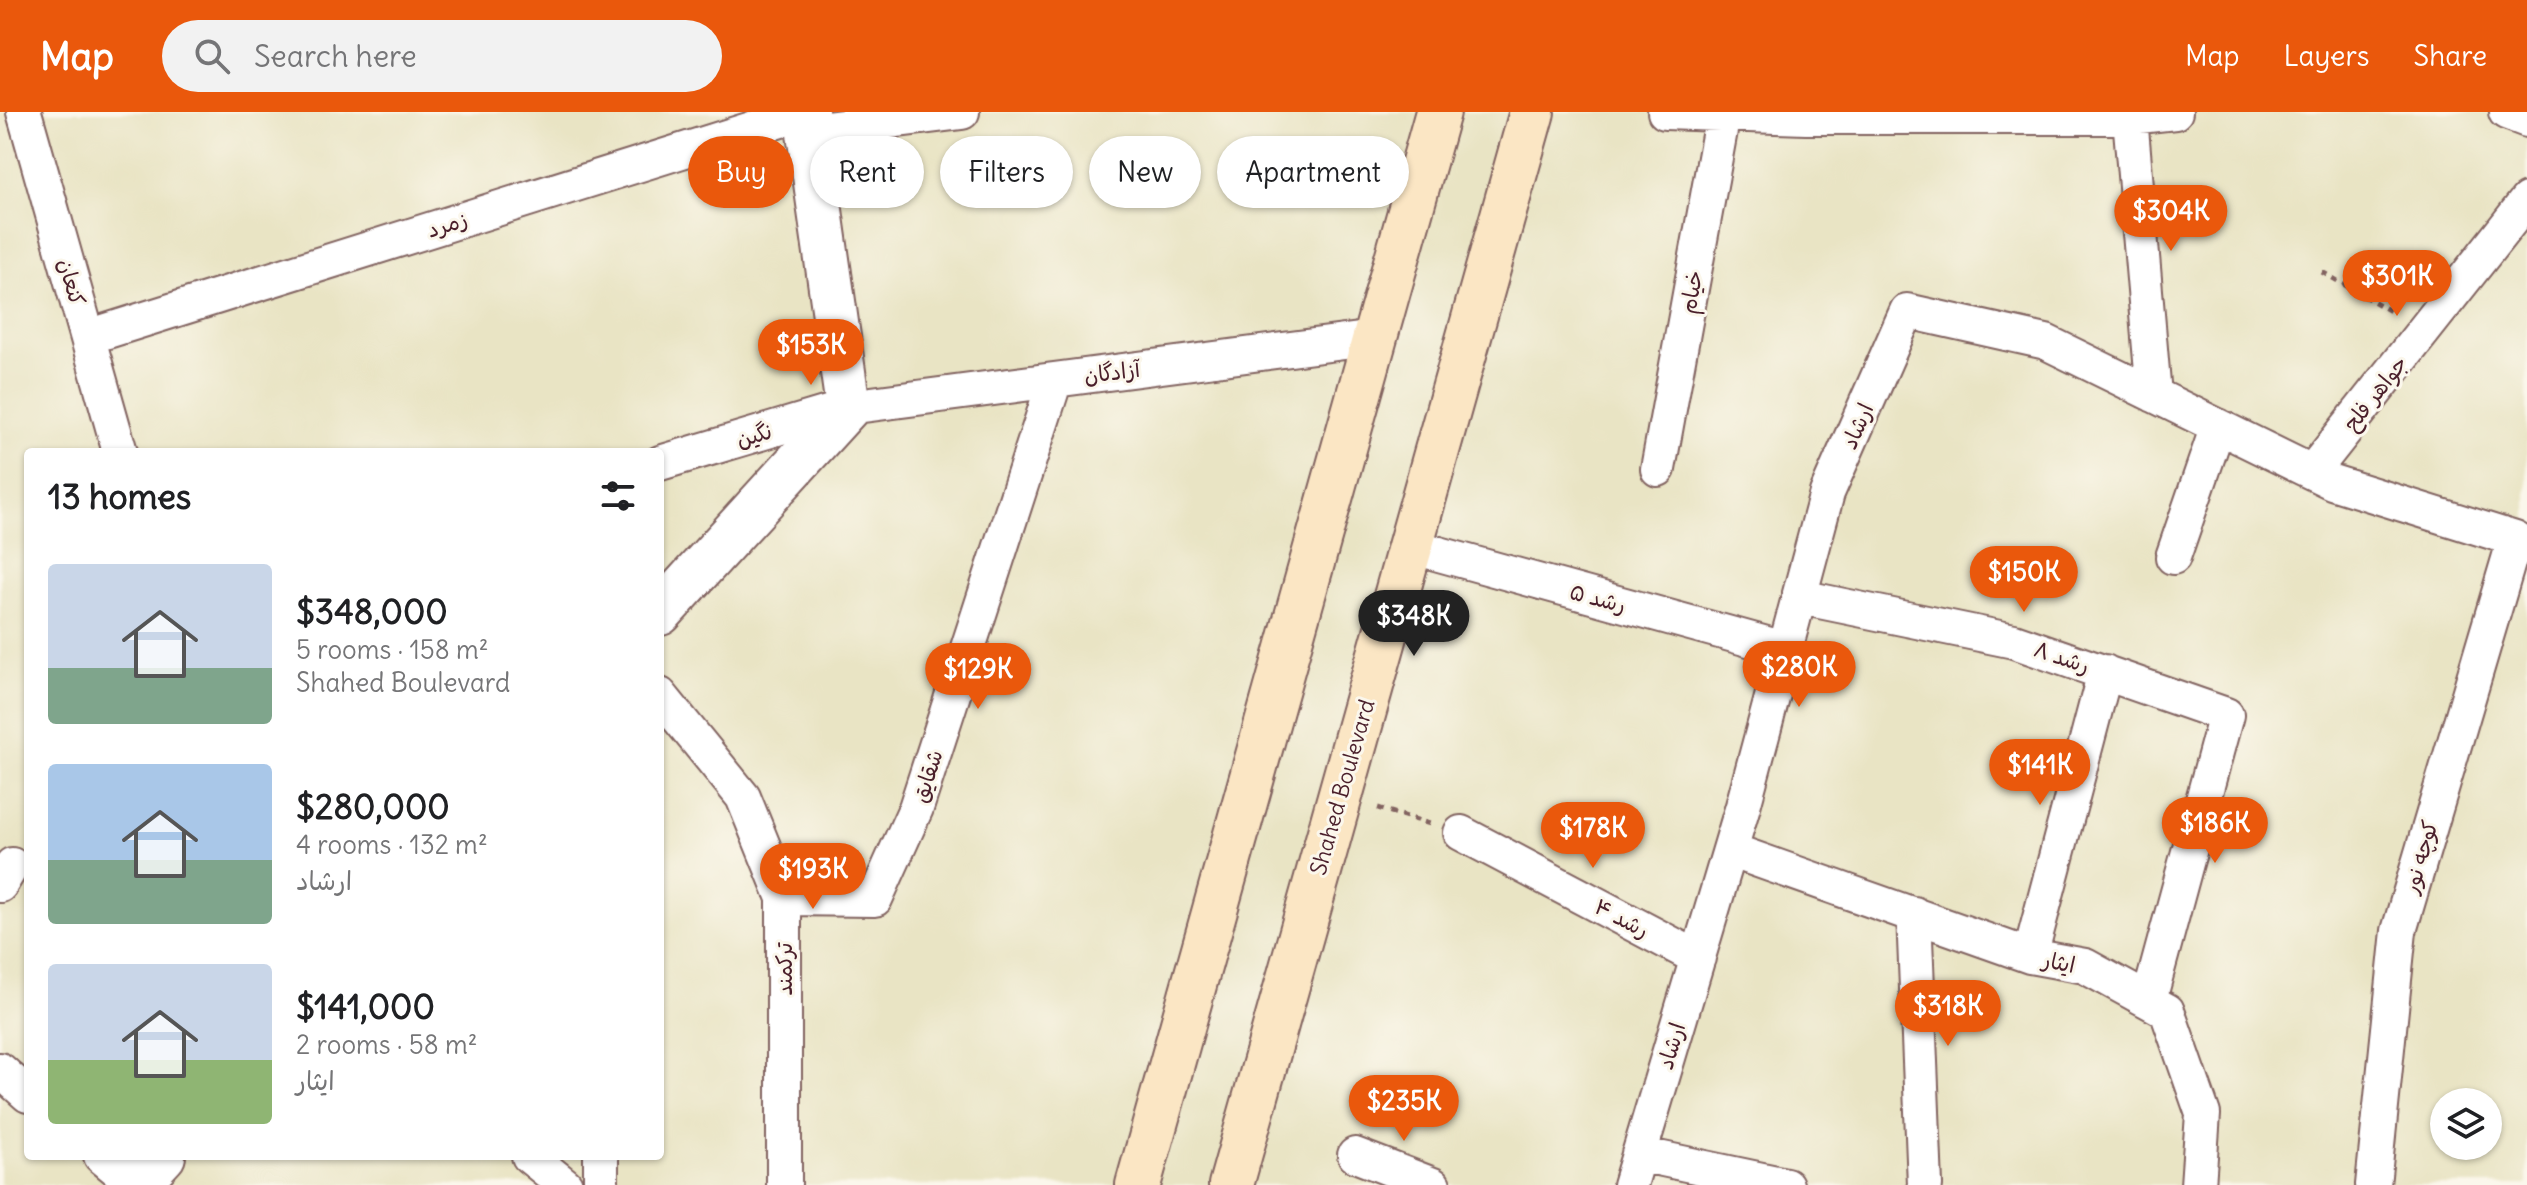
<!DOCTYPE html>
<html lang="en">
<head>
<meta charset="utf-8">
<style>
	:root { --surface:#fff; --page:#f2f2f2; --text:#202124; --muted:#757577; --accent:#ea580c }
	body { margin:0; font-family:Delius,"Playpen Sans Arabic",sans-serif; background:var(--page); color:var(--text); height:100vh; display:flex; flex-direction:column; font-size:30px; white-space:nowrap }
	* { box-sizing:border-box; margin:0 }
	p { font-size:26px; color:var(--muted) }
	.icon { flex:none; width:44px; height:44px; fill:none; stroke:currentColor; stroke-width:2; stroke-linecap:round; stroke-linejoin:round }
	.map { position:relative; flex:1; overflow:hidden }
	.sheet { position:absolute; left:24px; top:336px; width:640px; height:712px; display:flex; flex-direction:column; background:var(--surface); border-radius:8px; box-shadow:0 2px 6px #0004 }
	.sheet>* { flex:none }
	.banner { position:absolute; left:688px; top:24px; width:760px; height:72px; display:flex; gap:16px }
	.buttons { position:absolute; left:2430px; top:976px; display:grid; gap:16px }
	.buttons a { display:grid; place-items:center; width:72px; height:72px; border-radius:50%; background:var(--surface); box-shadow:0 2px 6px #0004; font-size:40px }
	.price { position:absolute; translate:-50% -68px; padding:0 18px; border-radius:28px; background:var(--accent); color:#fff; font-size:26px; line-height:52px; filter:drop-shadow(0 2px 4px #0008) }
	.price::after { content:''; position:absolute; left:50%; top:48px; width:24px; height:18px; margin-left:-12px; background:inherit; clip-path:polygon(0 0,100% 0,50% 100%) }
	.price.selected { background:#222; color:#fff }
	ul { padding:0; list-style:none }
	li { display:flex; align-items:center; gap:24px; height:200px; padding:0 24px }
	li span { display:grid; place-items:center; flex:none; width:224px; height:160px; border-radius:8px; color:#555 }
	li>.icon { margin-inline-start:auto }
	span .icon { width:96px; height:96px; fill:#fffc; stroke-width:1 }
	li b { font-size:34px }
	h2 { display:flex; justify-content:space-between; align-items:center; height:96px; padding:0 24px; font-size:34px }
	.chip { padding:0 28px; border-radius:36px; background:var(--surface); box-shadow:0 2px 6px #0004; font-size:28px; line-height:72px }
	.chip.selected { background:var(--accent); color:#fff }
	header { display:flex; align-items:center; gap:48px; box-sizing:border-box; height:112px; padding:0 40px; background:var(--accent); color:#fff }
	header strong { font-size:38px }
	nav { display:flex; gap:44px; margin-inline-start:auto; font-size:28px }
	.search { width:560px; height:72px; background:var(--page); display:flex; align-items:center; gap:20px; box-sizing:border-box; padding:0 28px; border-radius:44px; color:var(--muted); font-size:30px }
	.map>svg:first-child { display:block }
	.lines { fill:none; stroke-linecap:round; stroke-linejoin:round }
	.minor-casing { stroke:#826461; stroke-width:38 }
	.tertiary-casing { stroke:#826461; stroke-width:48 }
	.secondary-casing { stroke:#826461; stroke-width:48 }
	.path { stroke:#826461; stroke-width:5; stroke-dasharray:6 6; stroke-linecap:butt }
	.minor { stroke:#fff; stroke-width:34 }
	.tertiary { stroke:#fff; stroke-width:44 }
	.secondary { stroke:#fbe6c4; stroke-width:44 }
	.labels { text-anchor:middle; dominant-baseline:central; stroke-width:6; stroke-linejoin:round; paint-order:stroke }
	.street-label { font-size:22px; fill:#4a1f2b; stroke:#fbf7ec }
</style>
</head>
<body>
<header>
<strong>Map</strong>
<div class="search"><svg class="icon" aria-label="search" viewBox="0 0 24 24"><circle cx="10" cy="10" r="6"/><path d="M15 15l6 6"/></svg>Search here</div>
<nav><a>Map</a><a>Layers</a><a>Share</a></nav>
</header>
<div class="map">
<svg width="2527" height="1073" viewBox="0 0 2527 1073">
	<rect width="100%" height="100%" fill="#fbf7ec"/>
	<filter id="ink" filterUnits="userSpaceOnUse"><feTurbulence type="fractalNoise" baseFrequency=".0125" numOctaves="2"/><feDisplacementMap in="SourceGraphic" scale="16" xChannelSelector="R" yChannelSelector="G"/><feConvolveMatrix kernelMatrix="1 2 1 2 8 2 1 2 1" color-interpolation-filters="sRGB"/></filter>
	<filter id="wash" filterUnits="userSpaceOnUse"><feTurbulence type="fractalNoise" baseFrequency=".006" numOctaves="4" result="noise"/><feDisplacementMap in="SourceGraphic" scale="32" xChannelSelector="R" yChannelSelector="G"/><feGaussianBlur stdDeviation="1.8" result="paint"/><feColorMatrix in="noise" values="0 0 0 0 0 0 0 0 0 0 0 0 0 0 0 0 0 1.4 0 .05"/><feComposite in="paint" operator="in"/></filter>
	<g filter="url(#wash)">
		<rect width="100%" height="100%" fill="#e9e4c4"/>
	</g>
	<g filter="url(#ink)">
		<g class="lines">
			<g class="minor-casing">
				<path id="minor" d="M 24,0 L 120,340
					M 1665,0 L 1806,5 L 2130,5 L 2175,0
					M 2506,0 L 2527,8
					M 2130,5 L 2154,283
					M 810,19 L 962,0
					M 88,225 L 806,0
					M 660,351 L 848,295 L 1375,226
					M 1658,357 L 1723,2
					M 2312,360 L 2527,88
					M 1410,434 L 1785,537
					M 2173,445 L 2218,314
					M 1800,485 L 2014,529 L 2226,603 L 2149,888
					M 660,583 L 743,685 L 784,786 L 784,1073
					M 1461,721 L 1698,846
					M 1730,738 L 2030,844 L 2085,854 L 2167,899 L 2203,1002 L 2198,1073
					M 0,773 L 12,753
					M 784,786 L 875,787 L 916,696 L 1055,268
					M 1914,802 L 1925,1073
					M 2030,844 L 2105,560
					M 0,958 L 28,983
					M 1639,1042 L 1786,1073
					M 1355,1043 L 1433,1073
					M 101,1044 L 136,1073
					M 529,1044 L 565,1073
					M 601,1044 L 601,1073
					M 1630,1073 L 1743,694 L 1827,381 L 1907,199 L 2046,230 L 2332,370 L 2515,427 L 2527,435
					M 2373,1073 L 2399,819 L 2515,427"/>
			</g>
			<g class="tertiary-casing">
				<path id="tertiary" d="M 660,501 L 848,295 L 806,0
					M 136,1073 L 163,1044"/>
			</g>
			<g class="secondary-casing">
				<path id="secondary" d="M 1138,1073 L 1438,0
					M 1231,1073 L 1532,0"/>
			</g>
			<path class="path" d="M 2322,160 L 2394,201
				M 1378,696 L 1430,712"/>
			<use href="#minor" class="minor"/>
			<use href="#tertiary" class="tertiary"/>
			<use href="#secondary" class="secondary"/>
		</g>
	</g>
	<g class="labels">
		<g class="street-label">
			<text transform="translate(447 112) rotate(-17)">زمرد</text>
			<text transform="translate(72 170) rotate(74)">کنعان</text>
			<text transform="translate(1691 180) rotate(-80)">خیام</text>
			<text transform="translate(1112 260) rotate(-7)">آزادگان</text>
			<text transform="translate(2375 281) rotate(-52)">جواهر فلح</text>
			<text transform="translate(1857 314) rotate(-66)">ارشاد</text>
			<text transform="translate(754 323) rotate(-16)">نگین</text>
			<text transform="translate(1598 486) rotate(15)">رشد ۵</text>
			<text transform="translate(2062 545) rotate(19)">رشد ۸</text>
			<text transform="translate(927 664) rotate(-72)">شقایق</text>
			<text transform="translate(1342 675) rotate(-74)">Shahed Boulevard</text>
			<text transform="translate(2420 745) rotate(-74)">کوچه نور</text>
			<text transform="translate(1622 806) rotate(28)">رشد ۴</text>
			<text transform="translate(2059 850) rotate(11)">ایثار</text>
			<text transform="translate(784 857) rotate(-90)">ترکمند</text>
			<text transform="translate(1671 934) rotate(-73)">ارشاد</text>
		</g>
	</g>
</svg>
<div class="buttons">
<a><svg class="icon" aria-label="layers" viewBox="0 0 24 24"><path d="M12 4l9 5-9 5-9-5zM3 14l9 5 9-5"/></svg></a>
</div>
<b class="price" style="left:2171px;top:141px">$304K</b>
<b class="price" style="left:2397px;top:206px">$301K</b>
<b class="price" style="left:811px;top:275px">$153K</b>
<b class="price" style="left:2024px;top:502px">$150K</b>
<b class="price selected" style="left:1414px;top:546px">$348K</b>
<b class="price" style="left:1799px;top:597px">$280K</b>
<b class="price" style="left:978px;top:599px">$129K</b>
<b class="price" style="left:2040px;top:695px">$141K</b>
<b class="price" style="left:2215px;top:753px">$186K</b>
<b class="price" style="left:1593px;top:758px">$178K</b>
<b class="price" style="left:813px;top:799px">$193K</b>
<b class="price" style="left:1948px;top:936px">$318K</b>
<b class="price" style="left:1404px;top:1031px">$235K</b>
<div class="banner">
<a class="chip selected">Buy</a>
<a class="chip">Rent</a>
<a class="chip">Filters</a>
<a class="chip">New</a>
<a class="chip">Apartment</a>
</div>
<section class="sheet">
<h2>13 homes<svg class="icon" aria-label="filters" viewBox="0 0 24 24"><path d="M4 7h16M4 17h16"/><circle cx="9" cy="7" r="2"/><circle cx="15" cy="17" r="2"/></svg></h2>
<ul>
<li><span style="background:linear-gradient(#c9d6e8 65%,#7fa58c 0)"><svg class="icon" aria-label="home" viewBox="0 0 24 24"><path d="M3 11l9-7 9 7M6 9v11h12V9"/></svg></span><div><b>$348,000</b><p>5 rooms · 158 m²</p><p>Shahed Boulevard</p></div></li>
<li><span style="background:linear-gradient(#a9c7e8 60%,#7fa58c 0)"><svg class="icon" aria-label="home" viewBox="0 0 24 24"><path d="M3 11l9-7 9 7M6 9v11h12V9"/></svg></span><div><b>$280,000</b><p>4 rooms · 132 m²</p><p>ارشاد</p></div></li>
<li><span style="background:linear-gradient(#c9d6e8 60%,#8fb573 0)"><svg class="icon" aria-label="home" viewBox="0 0 24 24"><path d="M3 11l9-7 9 7M6 9v11h12V9"/></svg></span><div><b>$141,000</b><p>2 rooms · 58 m²</p><p>ایثار</p></div></li>
</ul>
</section>
</div>
</body>
</html>
